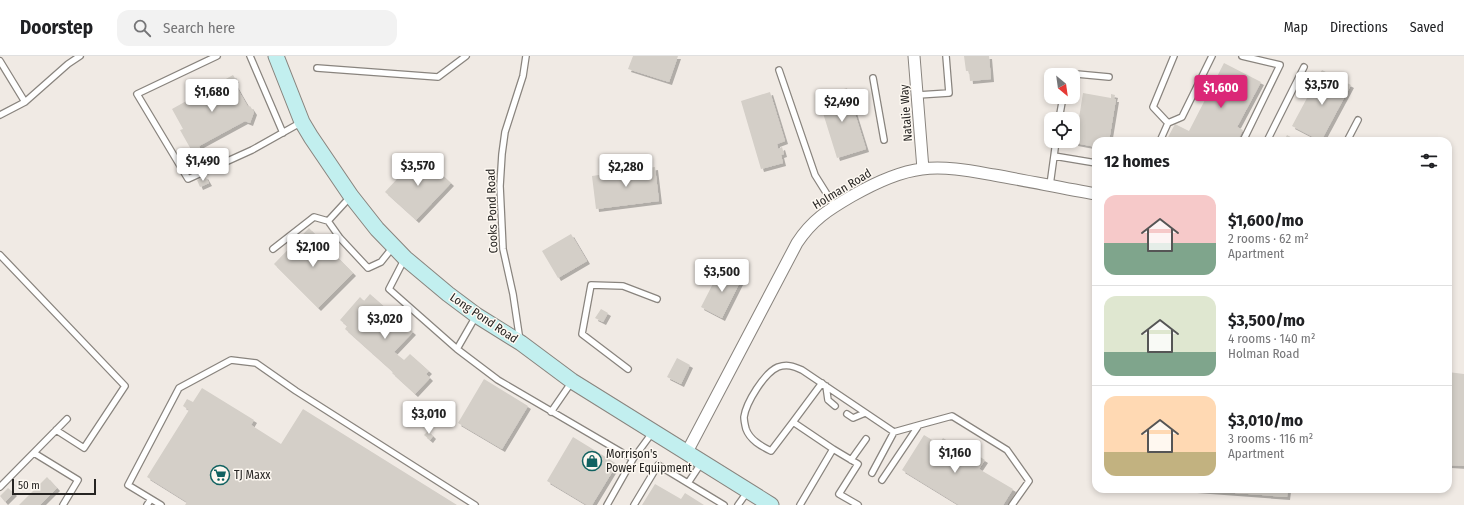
<!DOCTYPE html>
<html lang="en">
<head>
<meta charset="utf-8">
<style>
	:root { --surface:#fff; --page:#f2f2f2; --text:#202124; --muted:#757577; --line:#e0e0e0; --accent:#db2777 }
	body { margin:0; font-family:"Fira Sans Condensed",sans-serif; background:var(--page); color:var(--text); height:100vh; display:flex; flex-direction:column; font-size:15px; white-space:nowrap }
	* { box-sizing:border-box; margin:0 }
	p { font-size:13px; color:var(--muted) }
	.icon { flex:none; width:22px; height:22px; fill:none; stroke:currentColor; stroke-width:2; stroke-linecap:round; stroke-linejoin:round }
	.map { position:relative; flex:1; overflow:hidden }
	.drawer { position:absolute; left:1092px; top:81px; width:360px; height:356px; display:flex; flex-direction:column; background:var(--surface); border-radius:12px; box-shadow:0 2px 6px #0003 }
	.drawer>* { flex:none }
	.needle { width:26px; rotate:151deg }
	.tools { position:absolute; left:1044px; top:12px; display:grid; gap:8px }
	.tools a { display:grid; place-items:center; width:36px; height:36px; border-radius:8px; background:var(--surface); box-shadow:0 2px 6px #0003; font-size:20px }
	.scale { position:absolute; left:12px; bottom:10px; width:84px; box-sizing:border-box; padding-left:4px; border:2px solid #262422; border-top:0; font-size:11px; line-height:14px; white-space:nowrap; color:#262422; -webkit-text-stroke:3px #fdf8f1; paint-order:stroke }
	.price { position:absolute; translate:-50% -34px; padding:0 9px; border-radius:4px; background:#fff; color:#222; font-size:13px; line-height:26px; filter:drop-shadow(0 1px 2px #0008) }
	.price::after { content:''; position:absolute; left:50%; top:24px; width:12px; height:9px; margin-left:-6px; background:inherit; clip-path:polygon(0 0,100% 0,50% 100%) }
	.price.active { background:var(--accent); color:#fff }
	ul { padding:0; list-style:none }
	li { display:flex; align-items:center; gap:12px; height:100px; padding:0 12px }
	li+li { border-top:1px solid var(--line) }
	li span { display:grid; place-items:center; flex:none; width:112px; height:80px; border-radius:12px; color:#555 }
	li>.icon { margin-inline-start:auto }
	span .icon { width:48px; height:48px; fill:#fffc; stroke-width:1 }
	li b { font-size:17px }
	h2 { display:flex; justify-content:space-between; align-items:center; height:48px; padding:0 12px; font-size:17px }
	header { display:flex; align-items:center; gap:24px; box-sizing:border-box; height:56px; padding:0 20px; background:var(--surface); border-bottom:1px solid var(--line) }
	header strong { font-size:19px }
	nav { display:flex; gap:22px; margin-inline-start:auto; font-size:14px }
	.search { width:280px; height:36px; background:var(--page); display:flex; align-items:center; gap:10px; box-sizing:border-box; padding:0 14px; border-radius:12px; color:var(--muted); font-size:15px }
	.map>svg:first-child { display:block }
	.building { fill:#d4cfc8; filter:url(#shadow) }
	.lines { fill:none; stroke-linecap:round; stroke-linejoin:round }
	.lane-casing { stroke:#89847e; stroke-width:8 }
	.street-casing { stroke:#89847e; stroke-width:13 }
	.secondary-casing { stroke:#89847e; stroke-width:17 }
	.lane { stroke:#fff; stroke-width:5.5 }
	.street { stroke:#fff; stroke-width:11 }
	.secondary { stroke:#c2efef; stroke-width:15 }
	.labels { text-anchor:middle; dominant-baseline:central; stroke-width:3; stroke-linejoin:round; paint-order:stroke }
	.street-label { font-size:12px; fill:#262422; stroke:#fdf8f1 }
	.poi-label { font-size:12px; fill:#262422; stroke:#fdf8f1; text-anchor:start }
</style>
</head>
<body>
<header>
<strong>Doorstep</strong>
<div class="search"><svg class="icon" aria-label="search" viewBox="0 0 24 24"><circle cx="10" cy="10" r="6"/><path d="M15 15l6 6"/></svg>Search here</div>
<nav><a>Map</a><a>Directions</a><a>Saved</a></nav>
</header>
<div class="map">
<svg width="1464" height="449" viewBox="0 0 1464 449">
	<defs>
		<filter id="shadow"><feDropShadow dx="3" dy="3" stdDeviation="0" flood-color="#0004"/></filter>
	</defs>
	<rect width="100%" height="100%" fill="#f0eae4"/>
	<path class="building" d="M 633,0 L 678,0 L 669,26 L 628,13 Z
		M 964,0 L 989,0 L 991,23 L 970,25 L 969,15 L 966,15 Z
		M 1224,7 L 1261,26 L 1237,71 L 1243,74 L 1237,85 L 1166,85 L 1175,68 L 1189,75 Z
		M 1322,14 L 1351,29 L 1321,85 L 1292,70 Z
		M 233,19 L 236,24 L 233,25 L 248,51 L 250,50 L 254,56 L 250,67 L 245,65 L 199,90 L 200,92 L 193,97 L 180,74 L 183,73 L 172,53 Z
		M 847,32 L 866,93 L 837,102 L 818,41 Z
		M 770,36 L 785,85 L 777,88 L 778,93 L 782,91 L 784,98 L 781,99 L 783,107 L 761,113 L 741,45 Z
		M 1083,37 L 1111,42 L 1111,38 L 1115,39 L 1114,43 L 1116,43 L 1109,85 L 1096,85 L 1096,91 L 1075,87 Z
		M 1287,79 L 1298,85 L 1284,85 Z
		M 420,98 L 451,127 L 416,164 L 385,136 Z
		M 655,111 L 659,145 L 596,153 L 592,120 Z
		M 205,120 L 209,127 L 200,131 L 197,124 Z
		M 309,172 L 353,217 L 318,252 L 274,208 Z
		M 571,178 L 587,205 L 558,222 L 542,195 Z
		M 721,212 L 742,222 L 722,262 L 701,251 Z
		M 370,238 L 413,276 L 394,296 L 404,304 L 410,298 L 429,315 L 426,318 L 430,322 L 415,338 L 392,317 L 393,316 L 345,273 L 347,270 L 340,264 L 360,241 L 364,245 Z
		M 601,253 L 608,257 L 603,266 L 595,262 Z
		M 677,302 L 690,309 L 681,328 L 667,321 Z
		M 1448,316 L 1464,318 L 1464,410 L 1448,409 Z
		M 484,323 L 528,350 L 502,393 L 458,367 Z
		M 202,332 L 254,364 L 251,369 L 281,388 L 303,353 L 457,449 L 185,449 L 187,446 L 147,421 L 189,354 L 183,350 L 187,343 L 193,346 Z
		M 428,375 L 433,380 L 430,384 L 424,379 Z
		M 924,379 L 939,388 L 943,382 L 951,387 L 953,384 L 985,404 L 979,413 L 1013,433 L 1003,449 L 959,449 L 902,414 Z
		M 573,381 L 617,408 L 592,449 L 587,449 L 547,425 Z
		M 47,421 L 57,432 L 40,449 L 19,449 Z
		M 655,428 L 681,443 L 685,437 L 704,449 L 642,449 Z
		M 8,432 L 14,437 L 5,446 L 0,440 Z
		M 1194,433 L 1288,433 L 1287,441 L 1194,434 Z"/>
	<g class="lines">
		<g class="lane-casing">
			<path id="lane" d="M 217,0 L 137,38 L 188,123 L 252,94 L 300,67
				M 250,0 L 283,77
				M 1242,0 L 1280,9 L 1243,85
				M 0,5 L 25,46 L 68,8 L 80,0
				M 317,12 L 438,21 L 466,0
				M 779,14 L 815,119 L 835,151
				M 1066,19 L 1066,17 L 1109,21
				M 873,22 L 884,84
				M 918,39 L 949,37 L 946,0
				M 0,59 L 25,46
				M 1059,63 L 1063,41
				M 1168,67 L 1153,51 L 1174,0
				M 1160,85 L 1168,67 L 1182,61 L 1212,0
				M 1267,85 L 1304,11
				M 1347,85 L 1358,64
				M 1054,100 L 1056,85
				M 1050,129 L 1054,100 L 1096,107
				M 351,140 L 328,165 L 340,182 L 368,212 L 381,206 L 393,191
				M 273,193 L 314,161 L 328,165
				M 0,199 L 125,330 L 84,392 L 56,374
				M 405,202 L 389,233 L 457,293
				M 476,260 L 457,293 L 498,324 L 633,403
				M 520,285 L 513,238 L 503,193 L 500,130 L 502,98 L 505,76 L 523,20 L 526,0
				M 628,313 L 582,278 L 591,229 L 623,230 L 657,243
				M 826,330 L 828,344 L 835,350
				M 551,356 L 571,327
				M 847,358 L 853,362 L 865,357
				M 793,366 L 822,327
				M 894,376 L 919,369
				M 833,393 L 793,366 L 771,395 C 761,390 750,384 746,373 C 745,369 744,364 744,361 C 746,347 764,317 778,311 C 787,308 793,310 802,314 L 894,376 L 872,417
				M 34,397 L 78,424 L 63,449
				M 851,404 L 866,383
				M 882,424 L 919,369 L 952,360 L 1007,394 L 1029,425 L 1012,449
				M 688,427 L 702,406
				M 0,431 L 67,363
				M 147,449 L 151,443
				M 161,449 L 128,429 L 179,332 L 231,304 L 256,307 L 296,335 L 475,449
				M 607,449 L 633,403 L 652,377
				M 634,449 L 658,409 L 724,449
				M 738,449 L 748,435
				M 800,449 L 833,393 L 858,408 L 839,438 L 858,449"/>
		</g>
		<g class="street-casing">
			<path id="street" d="M 914,0 L 923,113
				M 687,396 L 797,187 C 812,164 828,154 852,140 C 873,128 897,116 922,113 C 946,110 971,115 994,119 C 1028,125 1062,132 1096,138"/>
		</g>
		<g class="secondary-casing">
			<path id="secondary" d="M 276,0 L 302,66 L 311,81 L 351,140 L 377,173 L 405,202 L 448,238 L 476,259 L 521,287 L 572,325 L 771,449"/>
		</g>
		<use href="#lane" class="lane"/>
		<use href="#street" class="street"/>
		<use href="#secondary" class="secondary"/>
	</g>
	<defs>
		<g id="shop-ring" transform="scale(1)"><circle r="9.5" fill="#fdf8f1" stroke="#116261" stroke-width="1.5"/><path d="M-5-2.5h2.3a2.7 3.5 0 0 1 5.4 0H5L5.5 6h-11ZM-1.5-2.5h3a1.5 2.3 0 0 0-3 0Z" fill="#116261"/></g>
		<g id="supermarket-ring" transform="scale(1)"><circle r="9.5" fill="#fdf8f1" stroke="#116261" stroke-width="1.5"/><path d="M-6-5.5h2.5l.6 2H6L4.5 2H-2.5L-4.4-4H-6ZM-1.5 3.2a1.3 1.3 0 1 0 .1 0ZM3 3.2a1.3 1.3 0 1 0 .1 0Z" fill="#116261"/></g>
	</defs>
	<g fill-rule="evenodd">
		<use href="#shop-ring" x="592" y="405"/>
		<use href="#supermarket-ring" x="220" y="419"/>
	</g>
	<g class="labels">
		<g class="street-label">
			<text transform="translate(906 57) rotate(-94)">Natalie Way</text>
			<text transform="translate(842 133) rotate(-31)">Holman Road</text>
			<text transform="translate(492 155) rotate(-92)">Cooks Pond Road</text>
			<text transform="translate(484 262) rotate(34)">Long Pond Road</text>
		</g>
		<g class="poi-label">
			<text x="606" y="398">Morrison's<tspan x="606" dy="14">Power Equipment</tspan></text>
			<text x="234" y="419">TJ Maxx</text>
		</g>
	</g>
</svg>
<div class="tools">
<a><svg class="needle" viewBox="-14 -14 28 28"><path d="M0-13l5 13h-10z" fill="#e53935"/><path d="M0 13l5-13h-10z" fill="#757577"/></svg></a>
<a><svg class="icon" aria-label="locate" viewBox="0 0 24 24"><circle cx="12" cy="12" r="6"/><path d="M12 2v4M12 18v4M2 12h4M18 12h4"/></svg></a>
</div>
<div class="scale">50 m</div>
<b class="price" style="left:1322px;top:50px">$3,570</b>
<b class="price active" style="left:1221px;top:53px">$1,600</b>
<b class="price" style="left:212px;top:57px">$1,680</b>
<b class="price" style="left:842px;top:67px">$2,490</b>
<b class="price" style="left:203px;top:126px">$1,490</b>
<b class="price" style="left:418px;top:131px">$3,570</b>
<b class="price" style="left:626px;top:132px">$2,280</b>
<b class="price" style="left:313px;top:212px">$2,100</b>
<b class="price" style="left:722px;top:237px">$3,500</b>
<b class="price" style="left:385px;top:284px">$3,020</b>
<b class="price" style="left:429px;top:379px">$3,010</b>
<b class="price" style="left:955px;top:418px">$1,160</b>
<section class="drawer">
<h2>12 homes<svg class="icon" aria-label="filters" viewBox="0 0 24 24"><path d="M4 7h16M4 17h16"/><circle cx="9" cy="7" r="2"/><circle cx="15" cy="17" r="2"/></svg></h2>
<ul>
<li><span style="background:linear-gradient(#f6c9c9 60%,#7fa58c 0)"><svg class="icon" aria-label="home" viewBox="0 0 24 24"><path d="M3 11l9-7 9 7M6 9v11h12V9"/></svg></span><div><b>$1,600/mo</b><p>2 rooms · 62 m²</p><p>Apartment</p></div></li>
<li><span style="background:linear-gradient(#dfe7d0 70%,#7fa58c 0)"><svg class="icon" aria-label="home" viewBox="0 0 24 24"><path d="M3 11l9-7 9 7M6 9v11h12V9"/></svg></span><div><b>$3,500/mo</b><p>4 rooms · 140 m²</p><p>Holman Road</p></div></li>
<li><span style="background:linear-gradient(#ffd9b3 70%,#c2b280 0)"><svg class="icon" aria-label="home" viewBox="0 0 24 24"><path d="M3 11l9-7 9 7M6 9v11h12V9"/></svg></span><div><b>$3,010/mo</b><p>3 rooms · 116 m²</p><p>Apartment</p></div></li>
</ul>
</section>
</div>
</body>
</html>
